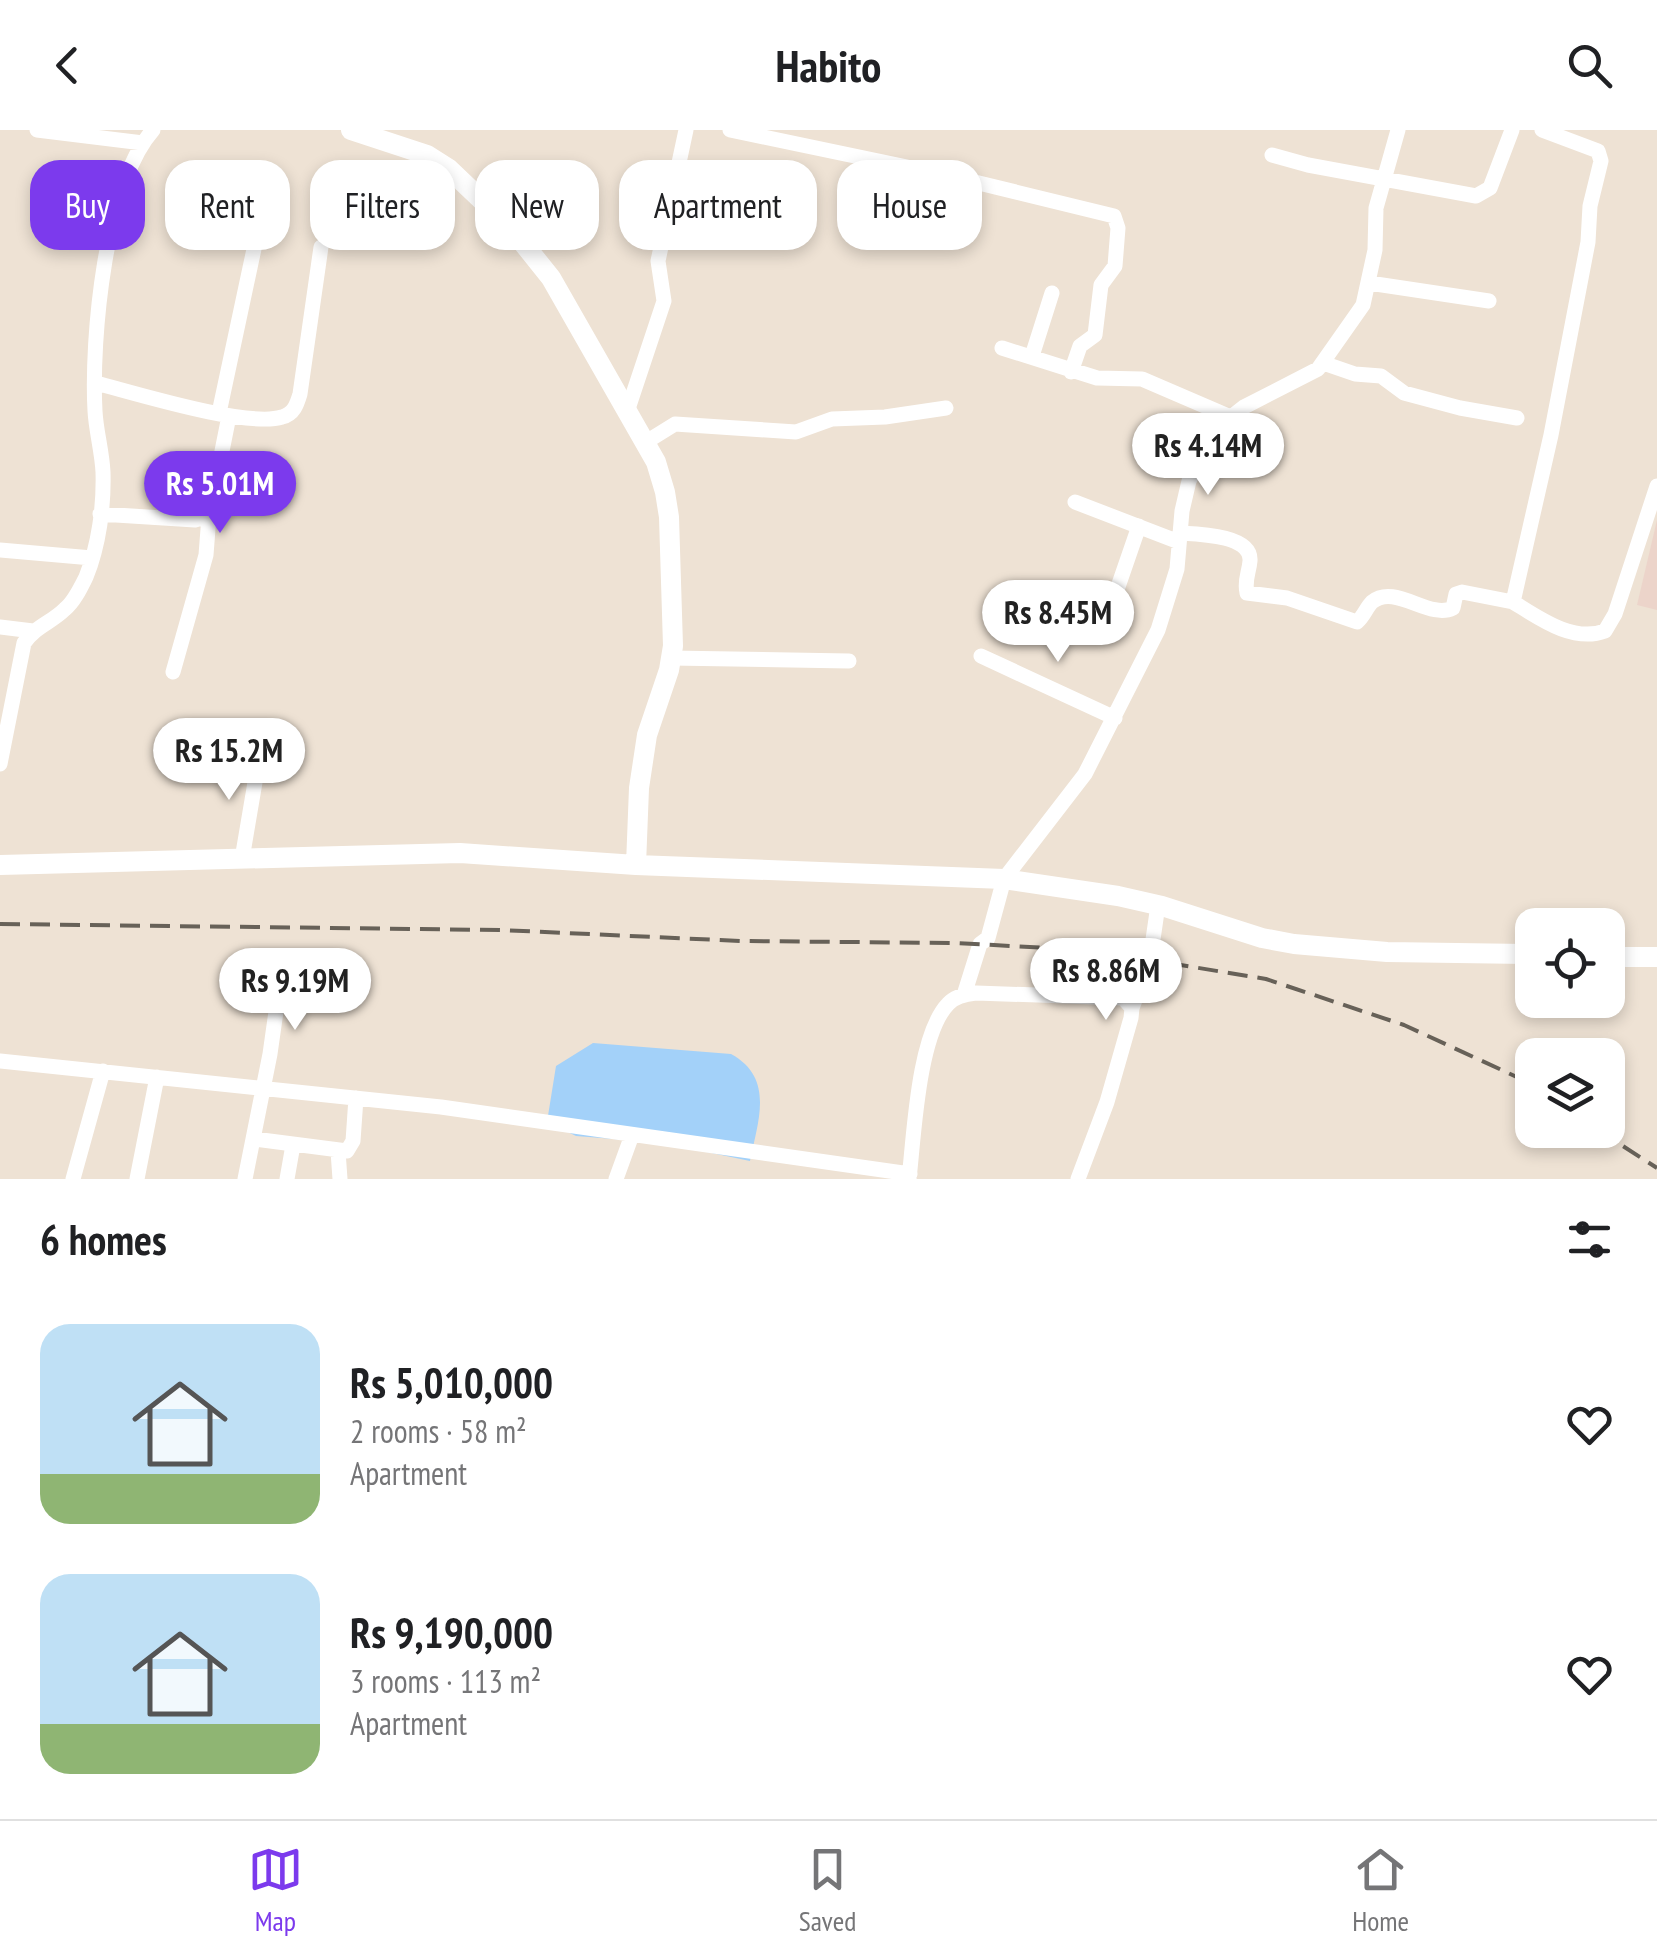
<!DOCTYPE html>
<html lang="en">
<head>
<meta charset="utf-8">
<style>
	:root { --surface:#fff; --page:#f6f6f6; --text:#202124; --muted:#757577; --line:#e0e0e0; --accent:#7c3aed }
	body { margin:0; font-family:"PT Sans Narrow",sans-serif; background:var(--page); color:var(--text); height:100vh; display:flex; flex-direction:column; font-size:38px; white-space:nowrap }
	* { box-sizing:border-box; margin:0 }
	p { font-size:32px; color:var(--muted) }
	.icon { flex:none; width:55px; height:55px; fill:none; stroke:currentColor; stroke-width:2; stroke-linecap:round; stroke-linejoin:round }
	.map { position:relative; height:1049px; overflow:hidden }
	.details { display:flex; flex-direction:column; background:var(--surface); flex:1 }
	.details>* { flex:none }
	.banner { position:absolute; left:30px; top:30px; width:1000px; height:90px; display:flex; gap:20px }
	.buttons { position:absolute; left:1515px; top:778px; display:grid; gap:20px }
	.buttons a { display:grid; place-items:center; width:110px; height:110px; border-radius:20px; background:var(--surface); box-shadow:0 5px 15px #0003; font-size:50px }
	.price { position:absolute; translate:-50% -85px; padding:0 22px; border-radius:35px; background:#fff; color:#222; font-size:32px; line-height:65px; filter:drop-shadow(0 2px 5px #0008) }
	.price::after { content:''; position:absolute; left:50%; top:60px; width:30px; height:22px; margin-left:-15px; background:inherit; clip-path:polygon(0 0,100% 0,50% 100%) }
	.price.on { background:var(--accent); color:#fff }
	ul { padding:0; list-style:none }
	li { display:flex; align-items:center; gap:30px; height:250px; padding:0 40px }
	li span { display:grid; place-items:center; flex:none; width:280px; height:200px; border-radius:30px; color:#555 }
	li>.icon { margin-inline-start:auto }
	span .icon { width:120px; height:120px; fill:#fffc; stroke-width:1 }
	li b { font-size:42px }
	h2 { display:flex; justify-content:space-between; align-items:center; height:120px; padding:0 40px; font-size:42px }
	.tag { padding:0 35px; border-radius:30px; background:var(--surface); box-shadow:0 5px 15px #0003; font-size:35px; line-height:90px }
	.tag.on { background:var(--accent); color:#fff }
	header { display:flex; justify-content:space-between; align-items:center; height:130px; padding:0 40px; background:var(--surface); font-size:45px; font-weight:700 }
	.tabs { display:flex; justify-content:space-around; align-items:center; height:140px; border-top:2px solid var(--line); background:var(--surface); font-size:28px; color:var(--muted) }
	.tabs a { display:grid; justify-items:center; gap:5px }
	.tabs .on { color:var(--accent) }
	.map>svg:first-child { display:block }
	.industrial { fill:#ecd4ca }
	.water { fill:#a3d1f9 }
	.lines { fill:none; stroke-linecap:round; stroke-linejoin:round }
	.minor { stroke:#fff; stroke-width:15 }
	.tertiary { stroke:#fff; stroke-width:20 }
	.rail { stroke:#676158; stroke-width:4; stroke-dasharray:20 10; stroke-linecap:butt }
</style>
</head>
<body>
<header><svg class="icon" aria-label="back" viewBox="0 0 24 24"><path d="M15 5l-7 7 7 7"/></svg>Habito<svg class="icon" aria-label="search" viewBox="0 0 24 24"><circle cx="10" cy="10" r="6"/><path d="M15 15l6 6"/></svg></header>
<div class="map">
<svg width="1657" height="1049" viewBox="0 0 1657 1049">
	<rect width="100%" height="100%" fill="#eee2d4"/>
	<path class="industrial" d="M 1657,390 L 1657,480 L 1637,475 Z"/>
	<path class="water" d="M 593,913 L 731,924 C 775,948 758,991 750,1031 L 664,1013 L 576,1006 L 547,992 L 556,936 Z"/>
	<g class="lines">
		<path class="minor" d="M 37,0 L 143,13
			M 730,0 L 950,46 L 1114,86 L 1118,98 L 1115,136 L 1101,155 L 1095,205 L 1080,216 L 1071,242
			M 1272,25 L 1308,35 L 1476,66 L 1490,58 L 1512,0
			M 1369,153 L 1489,171
			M 1002,218 L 1097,248 L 1142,249 L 1228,286
			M 1032,226 L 1052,163
			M 1323,233 L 1355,244 L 1381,246 L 1404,263 L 1460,278 L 1517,288
			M 96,253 C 135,263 248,298 282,287 C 294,284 297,274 300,264 L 321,117
			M 628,279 L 664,171 L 658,131 L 686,0
			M 219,283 L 254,119
			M 646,312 L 675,294 L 796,302 L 832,289 L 885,287 L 946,278
			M 1075,372 L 1179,412
			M 100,384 L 195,390 L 209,386 L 229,286
			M 1180,403 C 1198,404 1252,405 1250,431 C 1249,443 1244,450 1247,463 L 1287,468 L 1357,492 C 1364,486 1366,478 1372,472 C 1395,453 1429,490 1453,478 L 1456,464 L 1462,462 L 1513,472 L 1551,305 L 1588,112 L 1590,76 L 1601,31 L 1598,21 L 1542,0
			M 0,420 L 92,428
			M 1513,472 C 1539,488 1573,513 1605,501 L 1615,484 L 1657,356
			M 1110,480 L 1139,396
			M 0,497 L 33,501
			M 981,526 L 1115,588
			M 671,528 L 849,531
			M 173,542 L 206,425 L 209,386
			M 0,634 L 24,513 C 37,495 51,493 65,479 C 74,472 81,457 86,447 C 99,415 104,376 103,342 C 102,321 96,301 95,281 C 91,209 105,54 153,0
			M 242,729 L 261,617 L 252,606
			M 964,865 L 980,814 L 988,808 L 1004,749 L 1085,644 L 1158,500 L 1177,439 L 1182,381 L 1189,351 L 1216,299 L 1244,277 L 1318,239 L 1363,175 L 1375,120 L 1376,78 L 1398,0
			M 1132,878 L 1150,830 L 1158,775
			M 0,931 L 441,977 L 910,1044
			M 254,1009 L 347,1021 L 353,1011 L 356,968
			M 338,1021 L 340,1049
			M 73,1049 L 103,941
			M 137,1049 L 157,947
			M 245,1049 L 270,924 L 282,839
			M 287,1049 L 293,1015
			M 616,1049 L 632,1005
			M 909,1049 C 914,1006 918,905 948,874 C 955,866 966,864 976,863 L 1123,868 L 1132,878 L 1131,888 L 1107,972 L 1078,1049"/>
		<path class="tertiary" d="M 351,0 L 427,25 L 449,39 L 511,98 L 551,148 L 656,332 L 665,362 L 669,387 L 673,516 L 669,540 L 647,605 L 639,658 L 636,735
			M 0,735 L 460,723 L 636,735 L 1004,749 L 1118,766 L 1162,776 L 1262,808 L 1294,814 L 1387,822 L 1532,824
			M 1608,827 L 1657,827"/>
		<path class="rail" d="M 0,794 L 501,800 L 740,811 L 957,813 L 1065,819 L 1150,830 L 1266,849 L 1404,895 L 1532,954
			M 1598,1000 L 1657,1038"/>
	</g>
</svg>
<div class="buttons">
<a><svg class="icon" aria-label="locate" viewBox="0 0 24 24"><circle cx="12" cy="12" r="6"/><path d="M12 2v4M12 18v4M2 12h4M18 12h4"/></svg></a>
<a><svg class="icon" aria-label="layers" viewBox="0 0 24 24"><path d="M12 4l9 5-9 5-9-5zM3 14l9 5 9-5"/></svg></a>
</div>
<b class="price" style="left:1208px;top:368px">Rs 4.14M</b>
<b class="price on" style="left:220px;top:406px">Rs 5.01M</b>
<b class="price" style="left:1058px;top:535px">Rs 8.45M</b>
<b class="price" style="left:229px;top:673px">Rs 15.2M</b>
<b class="price" style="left:1106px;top:893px">Rs 8.86M</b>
<b class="price" style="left:295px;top:903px">Rs 9.19M</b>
<div class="banner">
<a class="tag on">Buy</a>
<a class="tag">Rent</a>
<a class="tag">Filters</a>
<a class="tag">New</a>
<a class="tag">Apartment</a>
<a class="tag">House</a>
</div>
</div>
<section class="details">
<h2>6 homes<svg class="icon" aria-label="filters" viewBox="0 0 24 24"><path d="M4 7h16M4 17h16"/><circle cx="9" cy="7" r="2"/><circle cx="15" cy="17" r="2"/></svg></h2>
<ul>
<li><span style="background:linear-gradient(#bfe0f5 75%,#8fb573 0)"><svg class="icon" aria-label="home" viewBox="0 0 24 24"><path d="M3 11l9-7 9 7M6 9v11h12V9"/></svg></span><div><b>Rs 5,010,000</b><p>2 rooms · 58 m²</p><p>Apartment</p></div><svg class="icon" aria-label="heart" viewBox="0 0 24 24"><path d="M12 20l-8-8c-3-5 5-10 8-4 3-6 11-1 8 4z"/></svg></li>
<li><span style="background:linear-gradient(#bfe0f5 75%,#8fb573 0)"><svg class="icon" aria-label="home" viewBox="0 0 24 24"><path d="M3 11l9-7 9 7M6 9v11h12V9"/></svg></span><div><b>Rs 9,190,000</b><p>3 rooms · 113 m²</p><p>Apartment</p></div><svg class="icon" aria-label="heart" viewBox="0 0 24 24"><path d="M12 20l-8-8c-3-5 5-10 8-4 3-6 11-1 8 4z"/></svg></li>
</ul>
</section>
<nav class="tabs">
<a class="on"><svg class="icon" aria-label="map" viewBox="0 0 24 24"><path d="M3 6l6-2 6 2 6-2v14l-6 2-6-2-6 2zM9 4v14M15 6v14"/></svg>Map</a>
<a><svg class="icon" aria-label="saved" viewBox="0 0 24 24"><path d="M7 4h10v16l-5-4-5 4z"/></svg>Saved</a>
<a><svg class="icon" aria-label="home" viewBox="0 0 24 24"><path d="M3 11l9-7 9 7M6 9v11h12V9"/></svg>Home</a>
</nav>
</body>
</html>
